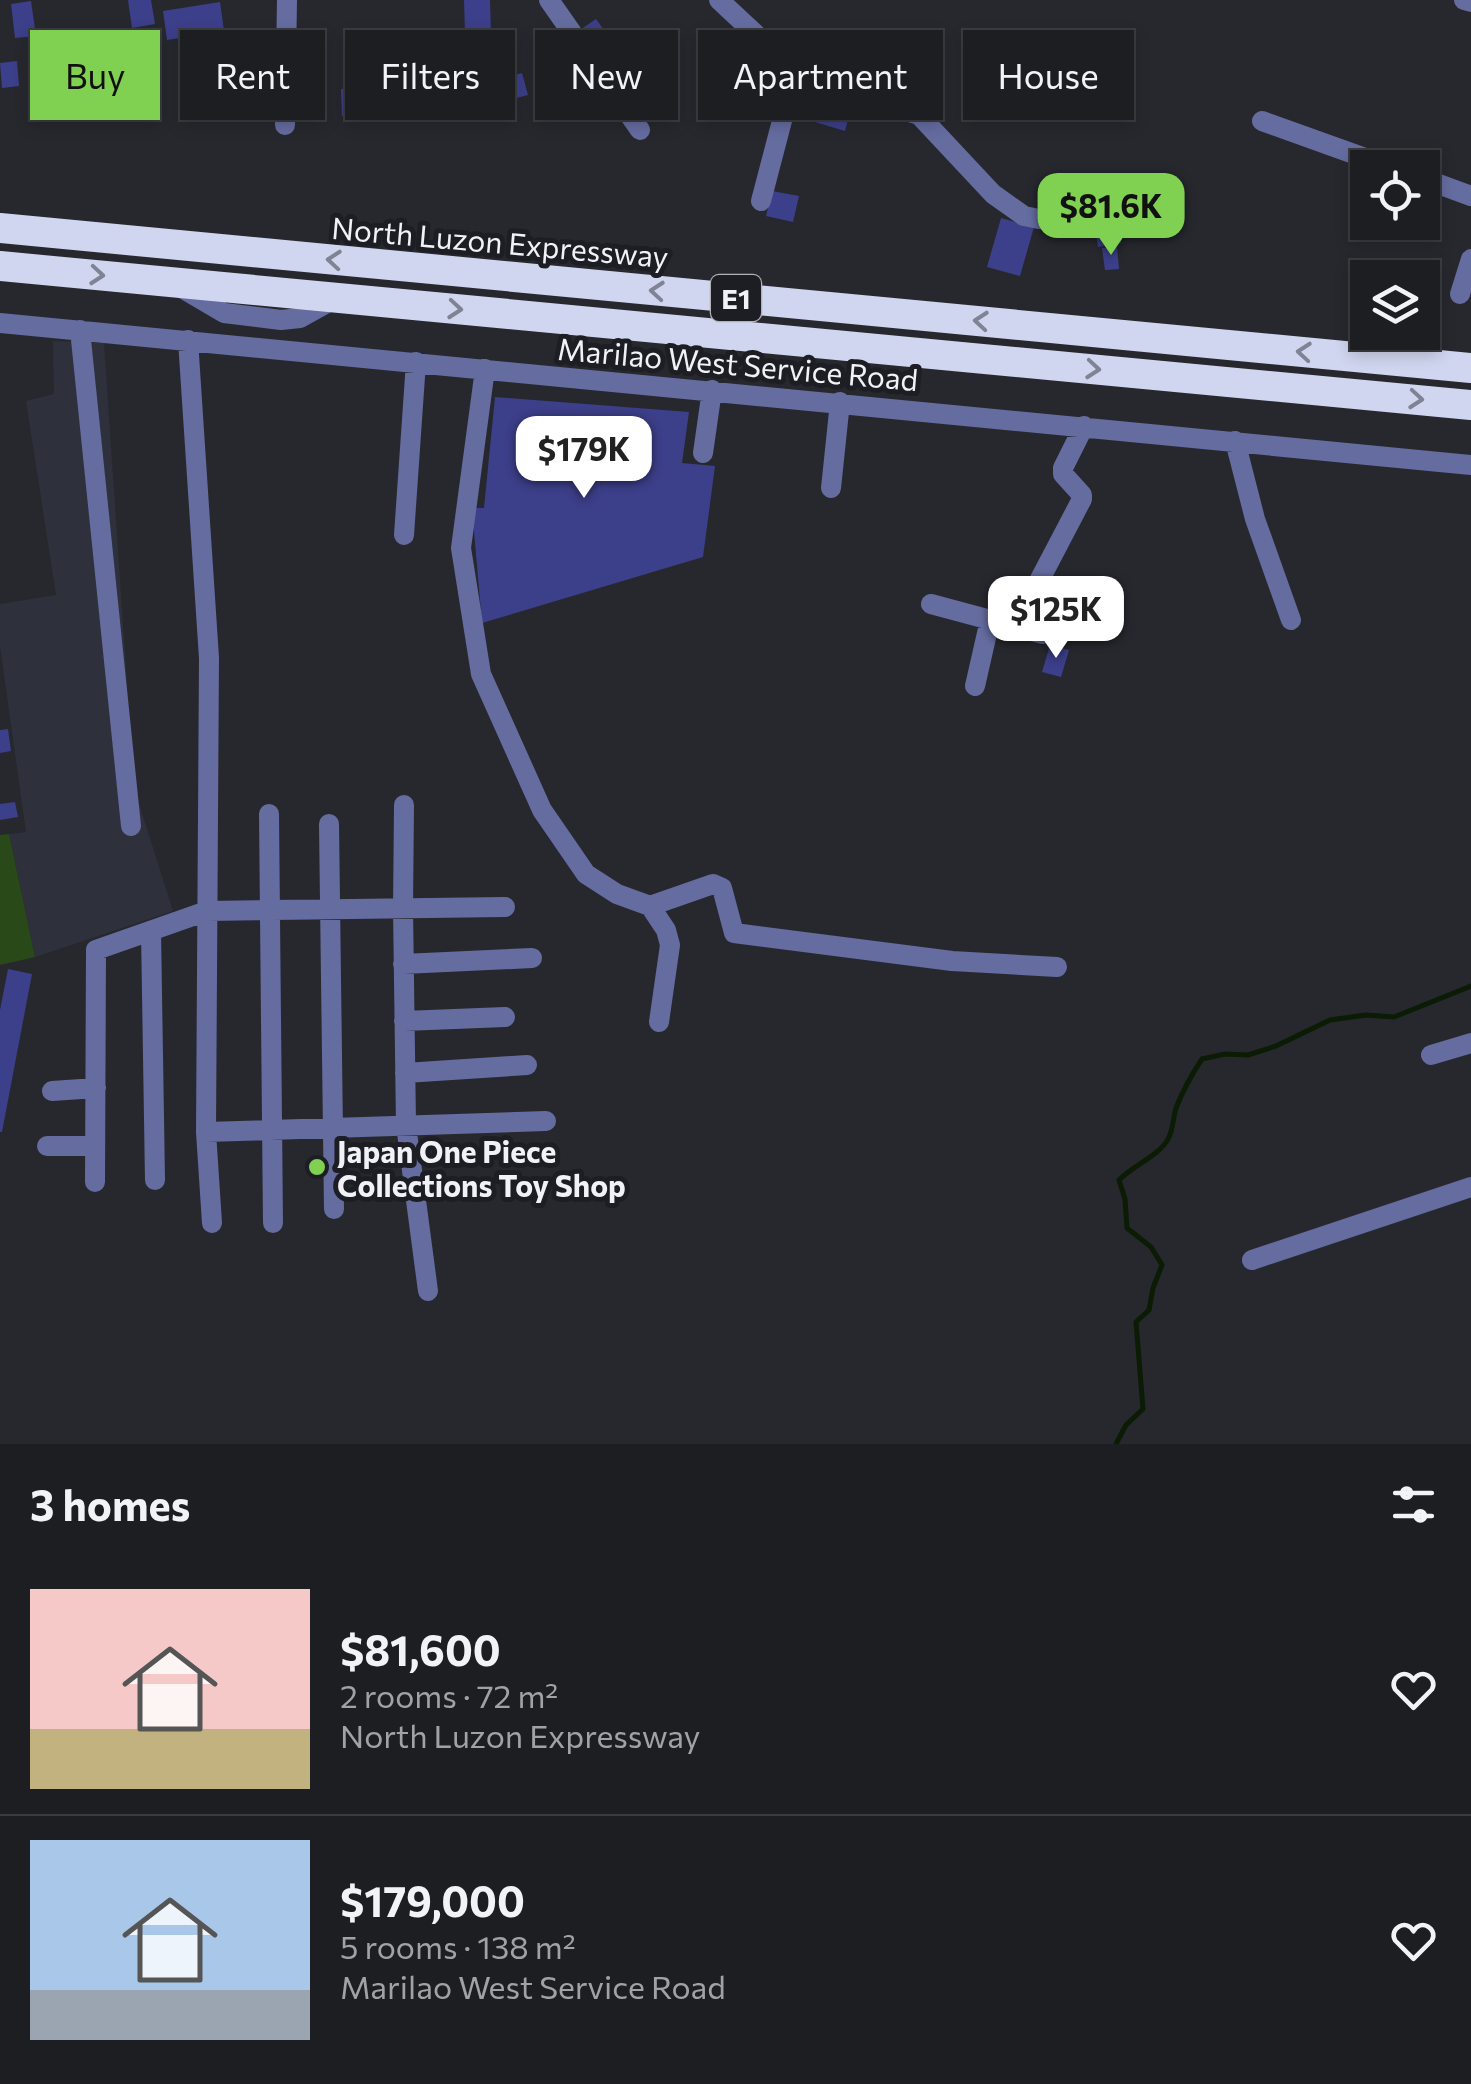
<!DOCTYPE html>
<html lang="en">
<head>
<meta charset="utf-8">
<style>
	:root { --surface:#1d1e22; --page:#25272a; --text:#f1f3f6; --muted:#a0a2a5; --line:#3b3c40; --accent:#80d051 }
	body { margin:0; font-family:Commissioner,sans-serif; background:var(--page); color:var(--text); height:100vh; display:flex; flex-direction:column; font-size:38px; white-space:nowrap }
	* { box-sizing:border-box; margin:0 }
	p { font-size:32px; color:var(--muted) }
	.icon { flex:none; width:55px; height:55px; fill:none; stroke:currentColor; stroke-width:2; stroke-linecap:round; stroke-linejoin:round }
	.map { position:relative; height:1444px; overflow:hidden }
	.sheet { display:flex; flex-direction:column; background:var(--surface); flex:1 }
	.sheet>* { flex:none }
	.guide { position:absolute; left:30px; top:30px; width:1412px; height:90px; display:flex; gap:20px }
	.buttons { position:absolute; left:1350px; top:150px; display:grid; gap:20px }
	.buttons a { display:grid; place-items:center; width:90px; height:90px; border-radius:0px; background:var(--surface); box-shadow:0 5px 15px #0003,0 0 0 2px var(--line); font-size:50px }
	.price { position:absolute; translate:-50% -85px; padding:0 22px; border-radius:20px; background:#fff; color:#222; font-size:32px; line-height:65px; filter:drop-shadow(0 2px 5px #0008) }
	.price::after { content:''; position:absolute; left:50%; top:60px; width:30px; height:22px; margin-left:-15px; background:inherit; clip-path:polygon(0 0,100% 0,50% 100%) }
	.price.selected { background:var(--accent); color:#111 }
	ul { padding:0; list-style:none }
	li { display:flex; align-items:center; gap:30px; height:250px; padding:0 30px }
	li+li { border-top:2px solid var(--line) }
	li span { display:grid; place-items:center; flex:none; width:280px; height:200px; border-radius:0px; color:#555 }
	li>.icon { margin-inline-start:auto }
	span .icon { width:120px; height:120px; fill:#fffc; stroke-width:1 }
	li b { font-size:42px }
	h2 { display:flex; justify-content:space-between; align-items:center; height:120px; padding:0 30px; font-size:42px }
	.tag { padding:0 35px; border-radius:0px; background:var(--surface); box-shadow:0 5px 15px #0003,0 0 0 2px var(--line); font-size:35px; line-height:90px }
	.tag.selected { background:var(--accent); color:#111 }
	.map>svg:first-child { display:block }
	.built { fill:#2e303c }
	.green { fill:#2a4919 }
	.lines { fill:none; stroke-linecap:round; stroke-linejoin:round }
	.stream { stroke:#0b1b04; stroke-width:5 }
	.building { fill:#3c3f89 }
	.minor { stroke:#656ca0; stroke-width:20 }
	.highway { stroke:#d1d6f0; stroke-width:30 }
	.oneway { stroke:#808394 }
	.poi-dot { fill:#80d051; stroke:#1d1e24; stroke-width:4 }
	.labels { text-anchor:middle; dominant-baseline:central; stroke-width:10; stroke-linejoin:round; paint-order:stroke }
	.shield { fill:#1d1e24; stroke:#b1b2b8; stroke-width:2.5 }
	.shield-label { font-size:28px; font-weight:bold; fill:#f1f2f7 }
	.street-label { font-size:30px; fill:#f1f2f7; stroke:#1d1e24 }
	.poi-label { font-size:30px; font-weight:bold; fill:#f1f2f7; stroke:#1d1e24; text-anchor:start }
</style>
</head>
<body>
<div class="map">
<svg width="1471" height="1444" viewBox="0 0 1471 1444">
	<rect width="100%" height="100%" fill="#27282e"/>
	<path class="built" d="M 53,341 L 104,343 L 134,788 L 173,911 L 35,957 L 9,834 L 26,832 L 0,646 L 0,604 L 56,595 L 26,401 L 54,394 Z"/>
	<path class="green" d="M 9,834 L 35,957 L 0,965 L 0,835 Z"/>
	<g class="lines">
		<path class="stream" d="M 1116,1444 L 1126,1425 L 1143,1409 L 1136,1322 L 1149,1310 L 1153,1288 L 1162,1265 L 1151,1247 L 1127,1228 L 1125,1199 L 1119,1180 C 1132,1166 1160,1155 1168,1139 C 1173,1131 1173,1118 1176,1108 C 1183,1090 1192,1074 1202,1059 L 1225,1054 L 1248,1055 L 1276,1046 L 1330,1020 L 1366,1015 L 1394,1017 L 1471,986"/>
	</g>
	<path class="building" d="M 128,0 L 151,0 L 155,24 L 132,28 Z
		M 464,0 L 490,0 L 491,33 L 465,34 Z
		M 31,1 L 36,36 L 15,38 L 11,4 Z
		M 220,2 L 224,31 L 167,40 L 163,11 Z
		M 596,19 L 609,37 L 591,50 L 577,32 Z
		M 463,51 L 465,73 L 430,77 L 428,54 Z
		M 891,60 L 907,71 L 889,96 L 873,85 Z
		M 17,61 L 19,86 L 2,88 L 0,63 Z
		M 522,73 L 528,95 L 508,100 L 503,78 Z
		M 904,79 L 920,90 L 906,109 L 890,98 Z
		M 361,88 L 363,115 L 342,116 L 341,89 Z
		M 822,97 L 852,105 L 845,131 L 815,122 Z
		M 772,191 L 799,196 L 793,222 L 766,216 Z
		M 1117,216 L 1121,243 L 1098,247 L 1094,220 Z
		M 1001,218 L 1034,227 L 1020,276 L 987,267 Z
		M 1117,247 L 1119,269 L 1105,270 L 1102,248 Z
		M 495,397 L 689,412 L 682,463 L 715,466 L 703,557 L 482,623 L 472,508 L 484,508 Z
		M 1050,645 L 1069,650 L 1061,677 L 1042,672 Z
		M 8,729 L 11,751 L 0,753 L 0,730 Z
		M 15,802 L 18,817 L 0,820 L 0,804 Z
		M 8,969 L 32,974 L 2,1132 L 0,1132 L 0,1010 Z"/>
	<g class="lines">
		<path class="minor" d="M 549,0 L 640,130
			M 719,0 L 795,71 L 846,93 L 919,115 L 993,194 L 1024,216 L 1039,219 L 1051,218 L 1104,193
			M 1464,0 L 1471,2
			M 1262,121 L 1393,168
			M 285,125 L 287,0
			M 1422,178 L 1471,196
			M 761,201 L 795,71
			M 178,286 L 224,313 L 281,320 L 300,318 L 336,298
			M 1460,294 L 1471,259
			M 0,323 L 1471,465
			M 80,330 L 131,826
			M 188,340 L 209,658 L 206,1132 L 212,1223
			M 485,369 L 461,548 L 481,674 L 542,810 L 586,874 L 617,894 L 650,906 L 713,884 L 722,888 L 734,933 L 952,961 L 1057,967
			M 1235,441 L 1255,519 L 1291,620
			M 703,453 L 712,390
			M 831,488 L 840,402
			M 404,535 L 416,362
			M 931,604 L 1043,634 L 1056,630 L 1057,618 L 1038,583 L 1082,499 L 1082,495 L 1063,474 L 1063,468 L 1084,426
			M 975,686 L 990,620
			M 404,805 L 403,908 L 406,1125 L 428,1291
			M 269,814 L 273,1223
			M 329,824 L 334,1209
			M 650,906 L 666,930 L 670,945 L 659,1022
			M 151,931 L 155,1180
			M 403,964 L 532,958
			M 404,1021 L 505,1017
			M 1431,1055 L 1471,1043
			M 405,1073 L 527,1065
			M 52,1091 L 96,1088
			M 206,1132 L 546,1121
			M 47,1146 L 95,1146
			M 95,1182 L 96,950 L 207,911 L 505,907
			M 1252,1260 L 1471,1187"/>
		<path class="highway" d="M 0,228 L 1471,368
			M 0,266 L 1471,405"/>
	</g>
	<defs><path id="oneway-chevron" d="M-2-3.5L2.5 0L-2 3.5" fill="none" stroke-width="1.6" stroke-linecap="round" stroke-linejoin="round" transform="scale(2.5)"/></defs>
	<g class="oneway">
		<use href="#oneway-chevron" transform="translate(334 260) rotate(-175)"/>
		<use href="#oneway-chevron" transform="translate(97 275) rotate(5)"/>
		<use href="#oneway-chevron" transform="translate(657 291) rotate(-175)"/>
		<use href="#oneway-chevron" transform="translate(455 309) rotate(5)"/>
		<use href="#oneway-chevron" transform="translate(981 321) rotate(-175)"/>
		<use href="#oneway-chevron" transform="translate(1304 352) rotate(-175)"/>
		<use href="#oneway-chevron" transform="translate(1093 369) rotate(5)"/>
		<use href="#oneway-chevron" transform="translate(1416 399) rotate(5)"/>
	</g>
	<circle class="poi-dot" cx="317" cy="1167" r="10"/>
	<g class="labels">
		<rect class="shield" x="711" y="275" width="50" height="46" rx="8"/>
		<g class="shield-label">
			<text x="736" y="298">E1</text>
		</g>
		<g class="street-label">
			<text transform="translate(500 241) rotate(5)">North Luzon Expressway</text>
			<text transform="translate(738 363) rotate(5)">Marilao West Service Road</text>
		</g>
		<g class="poi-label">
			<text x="337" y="1150">Japan One Piece<tspan x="337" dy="34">Collections Toy Shop</tspan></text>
		</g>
	</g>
</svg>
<div class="buttons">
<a><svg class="icon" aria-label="locate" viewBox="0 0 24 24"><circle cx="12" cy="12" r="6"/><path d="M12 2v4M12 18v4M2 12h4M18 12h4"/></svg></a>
<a><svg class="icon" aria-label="layers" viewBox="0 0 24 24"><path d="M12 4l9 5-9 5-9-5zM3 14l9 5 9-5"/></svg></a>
</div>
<b class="price selected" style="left:1111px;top:258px">$81.6K</b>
<b class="price" style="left:584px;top:501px">$179K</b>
<b class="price" style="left:1056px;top:661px">$125K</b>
<div class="guide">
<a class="tag selected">Buy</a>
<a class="tag">Rent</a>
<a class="tag">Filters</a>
<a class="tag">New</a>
<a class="tag">Apartment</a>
<a class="tag">House</a>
</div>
</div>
<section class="sheet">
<h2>3 homes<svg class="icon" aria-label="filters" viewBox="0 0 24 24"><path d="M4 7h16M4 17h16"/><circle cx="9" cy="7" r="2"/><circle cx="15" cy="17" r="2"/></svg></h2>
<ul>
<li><span style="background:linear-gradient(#f6c9c9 70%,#c2b280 0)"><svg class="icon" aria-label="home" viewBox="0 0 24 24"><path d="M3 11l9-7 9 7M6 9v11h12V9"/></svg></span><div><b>$81,600</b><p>2 rooms · 72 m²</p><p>North Luzon Expressway</p></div><svg class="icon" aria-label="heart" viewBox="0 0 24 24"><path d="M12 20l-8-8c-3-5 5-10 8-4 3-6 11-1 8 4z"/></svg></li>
<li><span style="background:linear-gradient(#a9c7e8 75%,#9aa5b1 0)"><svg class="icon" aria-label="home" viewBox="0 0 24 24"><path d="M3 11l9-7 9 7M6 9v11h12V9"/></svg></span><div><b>$179,000</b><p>5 rooms · 138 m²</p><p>Marilao West Service Road</p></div><svg class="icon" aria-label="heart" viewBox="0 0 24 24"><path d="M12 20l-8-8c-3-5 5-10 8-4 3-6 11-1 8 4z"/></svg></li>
</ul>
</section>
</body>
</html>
